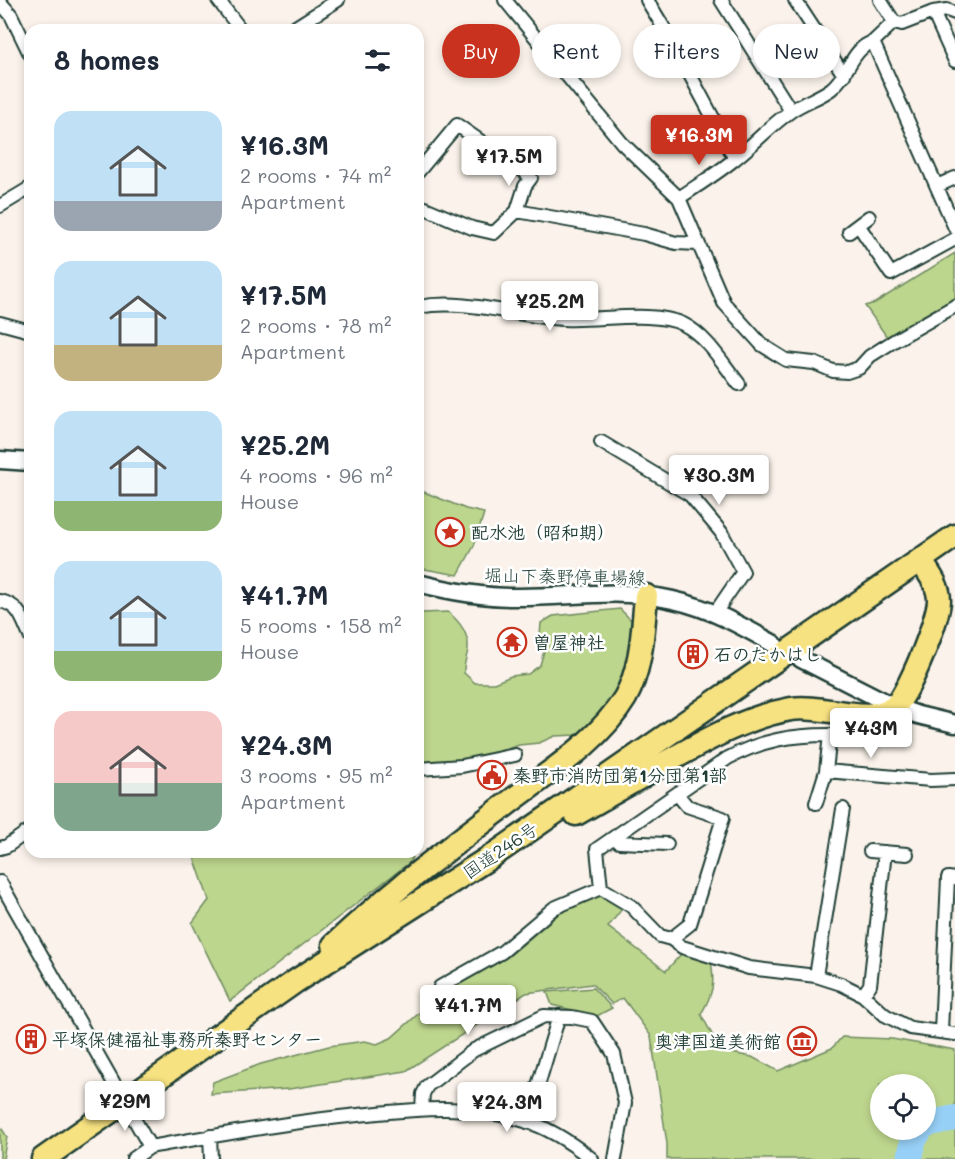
<!DOCTYPE html>
<html lang="en">
<head>
<meta charset="utf-8">
<style>
	:root { --surface:#fff; --page:#f6f6f7; --text:#1f2937; --muted:#747a83; --accent:#c8321e }
	body { margin:0; font-family:Mali,"Klee One",sans-serif; background:var(--page); color:var(--text); height:100vh; display:flex; flex-direction:column; font-size:22px; white-space:nowrap }
	* { box-sizing:border-box; margin:0 }
	p { font-size:20px; color:var(--muted) }
	.icon { flex:none; width:33px; height:33px; fill:none; stroke:currentColor; stroke-width:2; stroke-linecap:round; stroke-linejoin:round }
	.map { position:relative; flex:1; overflow:hidden }
	.details { position:absolute; left:24px; top:24px; width:400px; height:834px; display:flex; flex-direction:column; background:var(--surface); border-radius:18px; box-shadow:0 3px 9px #0003 }
	.details>* { flex:none }
	.guide { position:absolute; left:442px; top:24px; width:422px; height:54px; display:flex; gap:12px }
	.controls { position:absolute; left:870px; top:1074px; display:grid; gap:12px }
	.controls a { display:grid; place-items:center; width:66px; height:66px; border-radius:50%; background:var(--surface); box-shadow:0 3px 9px #0003; font-size:30px }
	.price { position:absolute; translate:-50% -51px; padding:0 14px; border-radius:6px; background:#fff; color:#222; font-size:20px; line-height:39px; filter:drop-shadow(0 2px 3px #0008) }
	.price::after { content:''; position:absolute; left:50%; top:36px; width:18px; height:14px; margin-left:-9px; background:inherit; clip-path:polygon(0 0,100% 0,50% 100%) }
	.price.active { background:var(--accent); color:#fff }
	ul { padding:0; list-style:none }
	li { display:flex; align-items:center; gap:18px; height:150px; padding:0 30px }
	li span { display:grid; place-items:center; flex:none; width:168px; height:120px; border-radius:18px; color:#555 }
	li>.icon { margin-inline-start:auto }
	span .icon { width:72px; height:72px; fill:#fffc; stroke-width:1 }
	li b { font-size:26px }
	h2 { display:flex; justify-content:space-between; align-items:center; height:72px; padding:0 30px; font-size:26px }
	.pill { padding:0 21px; border-radius:27px; background:var(--surface); box-shadow:0 3px 9px #0003; font-size:21px; line-height:54px }
	.pill.active { background:var(--accent); color:#fff }
	.map>svg:first-child { display:block }
	.green { fill:#bdd68d; stroke:#6e8a60; stroke-width:1.5; fill-rule:evenodd }
	.lines { fill:none; stroke-linecap:round; stroke-linejoin:round }
	.river { stroke:#97d0f7; stroke-width:26 }
	.street-casing { stroke:#1f3d34; stroke-width:16 }
	.secondary-casing { stroke:#1f3d34; stroke-width:21 }
	.highway-casing { stroke:#1f3d34; stroke-width:27 }
	.street { stroke:#fff; stroke-width:12 }
	.secondary { stroke:#fff; stroke-width:16 }
	.highway { stroke:#f7e281; stroke-width:22 }
	.labels { text-anchor:middle; dominant-baseline:central; stroke-width:5; stroke-linejoin:round; paint-order:stroke }
	.poi-label { font-size:18px; font-weight:bold; fill:#1f3d34; stroke:#fff; text-anchor:start }
	.street-label { font-size:18px; fill:#1f3d34; stroke:#fff }
</style>
</head>
<body>
<div class="map">
<svg width="955" height="1159" viewBox="0 0 955 1159">
	<rect width="100%" height="100%" fill="#fbf3eb"/>
	<filter id="ink" filterUnits="userSpaceOnUse"><feTurbulence type="fractalNoise" baseFrequency=".0167" numOctaves="2"/><feDisplacementMap in="SourceGraphic" scale="12" xChannelSelector="R" yChannelSelector="G"/><feConvolveMatrix kernelMatrix="1 2 1 2 8 2 1 2 1" color-interpolation-filters="sRGB"/></filter>
	<g filter="url(#ink)">
		<path class="green" d="M 955,253 L 955,300 L 935,309 L 887,337 L 865,306 L 875,303 Z
			M 419,490 L 466,509 L 484,513 L 474,546 L 458,575 L 419,568 Z
			M 620,609 L 633,622 L 634,648 L 626,684 L 604,716 L 577,735 L 555,736 L 539,743 L 519,745 L 497,752 L 480,760 L 419,762 L 418,619 L 422,613 L 448,612 C 459,621 469,634 468,649 C 467,658 463,664 464,673 L 475,683 L 494,683 L 511,676 L 528,674 L 540,665 L 544,651 L 540,636 L 541,623 L 553,616 Z
			M 207,852 L 414,852 L 410,862 L 230,1001 L 192,923 L 209,900 L 194,857 Z
			M 599,891 L 622,909 L 608,927 L 666,971 L 681,954 L 697,956 L 711,961 C 715,984 713,994 701,1014 L 721,1051 L 752,1057 L 778,1071 L 832,1048 L 842,1037 L 892,1039 L 955,1050 L 955,1159 L 667,1159 L 667,1144 L 651,1036 L 623,998 L 612,1004 L 592,984 L 526,993 L 406,1071 L 289,1089 L 211,1094 L 213,1082 L 261,1064 L 329,1046 L 365,1041 L 377,1044 L 391,1038 L 444,991 L 508,957 L 561,912 ZM 880,1084 L 926,1084 L 926,1130 L 880,1130 Z
			M 593,988 L 612,1008 L 597,1016 L 552,1005 L 547,992 Z
			M 0,1126 L 7,1137 L 3,1159 L 0,1159 Z"/>
		<g class="lines">
			<path class="river" d="M 926,1124 L 955,1118
				M 910,1159 L 913,1141 L 920,1130"/>
			<g class="street-casing">
				<path id="street" d="M 218,0 L 241,30
					M 505,0 L 622,143 L 679,198 L 724,303 L 762,345 L 786,360 L 814,363 L 833,371 L 847,372 L 859,368 L 870,356 L 897,339 L 955,306
					M 647,0 L 673,43 L 735,159
					M 721,0 L 791,111
					M 795,0 L 844,75
					M 880,0 L 894,22
					M 0,2 L 11,15 L 30,54
					M 933,12 L 947,10 L 955,13
					M 291,30 L 338,0
					M 955,61 L 933,12 L 902,24 L 894,22 L 873,42 L 955,228
					M 418,172 L 457,125 L 525,172 L 531,178 L 525,186 L 517,211 L 494,233 L 472,228 L 418,205
					M 937,186 L 955,178
					M 679,198 C 698,185 718,173 736,158 C 755,143 771,125 791,111 C 804,102 819,98 831,89 C 848,76 852,48 873,42
					M 0,206 L 30,188
					M 517,211 L 644,234 L 676,243 L 698,244
					M 859,226 L 891,274 L 955,239
					M 849,232 L 869,217
					M 418,307 C 468,298 516,317 564,319 C 598,321 654,310 683,324 C 707,336 723,364 739,384
					M 0,323 L 30,331
					M 601,442 L 690,495 L 721,532 L 743,572 L 715,613
					M 0,601 C 20,605 22,619 30,636
					M 418,769 L 462,766 L 515,755
					M 955,779 L 931,780 L 826,771 L 830,735 C 791,735 763,740 728,758 L 597,849 L 601,888 L 631,906 L 660,936 L 671,939 L 682,947 L 749,968 L 816,976 L 841,984 L 863,995 L 885,1015 L 910,1028 L 955,1034
					M 816,803 L 826,771
					M 615,838 L 619,842 L 667,844
					M 0,848 L 7,846 L 30,830
					M 870,851 L 907,854
					M 0,882 L 150,1147
					M 671,939 L 690,924 L 723,818 L 687,806 L 677,794
					M 816,976 L 843,809
					M 440,987 L 502,952 L 554,908 L 601,888
					M 863,995 L 870,985 L 885,852
					M 941,1031 L 948,878 L 955,879
					M 422,1108 L 423,1094 L 427,1086 L 474,1050 L 544,1016 L 572,1017 L 592,1021 L 614,1054 L 625,1103 L 615,1159
					M 527,1122 L 559,1016
					M 210,1136 L 211,1159
					M 133,1159 L 150,1147 C 219,1135 288,1122 358,1115 C 419,1109 464,1103 525,1121 C 547,1127 574,1145 592,1159"/>
			</g>
			<g class="secondary-casing">
				<path id="secondary" d="M 0,460 L 30,462
					M 418,583 C 449,591 482,597 514,597 C 568,598 620,587 673,600 C 710,608 742,626 774,644
					M 801,659 L 895,707 L 918,715 L 955,724"/>
			</g>
			<g class="highway-casing">
				<path id="highway" d="M 576,814 C 606,797 636,780 667,762 C 706,740 746,717 791,709 C 823,704 867,725 893,708 C 907,699 939,618 939,600 C 939,585 928,572 920,560
					M 334,945 C 388,894 448,849 507,804 C 547,773 598,743 625,698 C 642,669 643,628 646,596
					M 43,1159 L 296,981 L 492,856 L 955,536"/>
			</g>
			<use href="#street" class="street"/>
			<use href="#secondary" class="secondary"/>
			<use href="#highway" class="highway"/>
		</g>
	</g>
	<defs>
		<g id="sight-ring" transform="scale(1.5)"><circle r="9.5" fill="#fff" stroke="#c8321e" stroke-width="1.5"/><path d="M0-6L1.8-2.2L6-1.7L2.9 1.2L3.7 5.4L0 3.3L-3.7 5.4L-2.9 1.2L-6-1.7L-1.8-2.2Z" fill="#c8321e"/></g>
		<g id="temple-ring" transform="scale(1.5)"><circle r="9.5" fill="#fff" stroke="#c8321e" stroke-width="1.5"/><path d="M0-6L5-2H3V0L6.5 2.5H4V6H1.5V3h-3V6H-4V2.5H-6.5L-3 0V-2H-5Z" fill="#c8321e"/></g>
		<g id="building-ring" transform="scale(1.5)"><circle r="9.5" fill="#fff" stroke="#c8321e" stroke-width="1.5"/><path d="M-4-6H4V6H1V3H-1V6H-4ZM-2.5-4.3h1.7v1.8h-1.7ZM.8-4.3h1.7v1.8H.8ZM-2.5-1h1.7V.8h-1.7ZM.8-1h1.7V.8H.8Z" fill="#c8321e"/></g>
		<g id="civic-ring" transform="scale(1.5)"><circle r="9.5" fill="#fff" stroke="#c8321e" stroke-width="1.5"/><path d="M-.6-6.5H3V-4.5H.6V-3L4-1V1h2V6H-6V1h2V-1L-.6-3ZM-1.2 2.5V6h2.4V2.5Z" fill="#c8321e"/></g>
		<g id="museum-ring" transform="scale(1.5)"><circle r="9.5" fill="#fff" stroke="#c8321e" stroke-width="1.5"/><path d="M0-6L6-3V-2H-6V-3ZM-5-1h2V3h-2ZM-1-1h2V3h-2ZM3-1h2V3H3ZM-6 4H6V6H-6Z" fill="#c8321e"/></g>
	</defs>
	<g fill-rule="evenodd">
		<use href="#sight-ring" x="450" y="532"/>
		<use href="#temple-ring" x="512" y="642"/>
		<use href="#building-ring" x="693" y="654"/>
		<use href="#civic-ring" x="492" y="775"/>
		<use href="#building-ring" x="31" y="1039"/>
		<use href="#museum-ring" x="802" y="1041"/>
	</g>
	<g class="labels">
		<g class="poi-label">
			<text x="471" y="532">配水池（昭和期）</text>
			<text x="533" y="642">曽屋神社</text>
			<text x="714" y="654">石のたかはし</text>
			<text x="513" y="775">秦野市消防団第1分団第1部</text>
			<text x="52" y="1039">平塚保健福祉事務所秦野センター</text>
			<text x="781" y="1041" text-anchor="end">奥津国道美術館</text>
		</g>
		<g class="street-label">
			<text transform="translate(565 576) rotate(1)">堀山下秦野停車場線</text>
			<text transform="translate(500 850) rotate(-34)">国道246号</text>
		</g>
	</g>
</svg>
<div class="controls">
<a><svg class="icon" aria-label="locate" viewBox="0 0 24 24"><circle cx="12" cy="12" r="6"/><path d="M12 2v4M12 18v4M2 12h4M18 12h4"/></svg></a>
</div>
<b class="price active" style="left:699px;top:166px">¥16.3M</b>
<b class="price" style="left:509px;top:187px">¥17.5M</b>
<b class="price" style="left:550px;top:332px">¥25.2M</b>
<b class="price" style="left:719px;top:506px">¥30.3M</b>
<b class="price" style="left:871px;top:759px">¥43M</b>
<b class="price" style="left:468px;top:1036px">¥41.7M</b>
<b class="price" style="left:125px;top:1132px">¥29M</b>
<b class="price" style="left:507px;top:1133px">¥24.3M</b>
<div class="guide">
<a class="pill active">Buy</a>
<a class="pill">Rent</a>
<a class="pill">Filters</a>
<a class="pill">New</a>
</div>
<section class="details">
<h2>8 homes<svg class="icon" aria-label="filters" viewBox="0 0 24 24"><path d="M4 7h16M4 17h16"/><circle cx="9" cy="7" r="2"/><circle cx="15" cy="17" r="2"/></svg></h2>
<ul>
<li><span style="background:linear-gradient(#bfe0f5 75%,#9aa5b1 0)"><svg class="icon" aria-label="home" viewBox="0 0 24 24"><path d="M3 11l9-7 9 7M6 9v11h12V9"/></svg></span><div><b>¥16.3M</b><p>2 rooms · 74 m²</p><p>Apartment</p></div></li>
<li><span style="background:linear-gradient(#bfe0f5 70%,#c2b280 0)"><svg class="icon" aria-label="home" viewBox="0 0 24 24"><path d="M3 11l9-7 9 7M6 9v11h12V9"/></svg></span><div><b>¥17.5M</b><p>2 rooms · 78 m²</p><p>Apartment</p></div></li>
<li><span style="background:linear-gradient(#bfe0f5 75%,#8fb573 0)"><svg class="icon" aria-label="home" viewBox="0 0 24 24"><path d="M3 11l9-7 9 7M6 9v11h12V9"/></svg></span><div><b>¥25.2M</b><p>4 rooms · 96 m²</p><p>House</p></div></li>
<li><span style="background:linear-gradient(#bfe0f5 75%,#8fb573 0)"><svg class="icon" aria-label="home" viewBox="0 0 24 24"><path d="M3 11l9-7 9 7M6 9v11h12V9"/></svg></span><div><b>¥41.7M</b><p>5 rooms · 158 m²</p><p>House</p></div></li>
<li><span style="background:linear-gradient(#f6c9c9 60%,#7fa58c 0)"><svg class="icon" aria-label="home" viewBox="0 0 24 24"><path d="M3 11l9-7 9 7M6 9v11h12V9"/></svg></span><div><b>¥24.3M</b><p>3 rooms · 95 m²</p><p>Apartment</p></div></li>
</ul>
</section>
</div>
</body>
</html>
